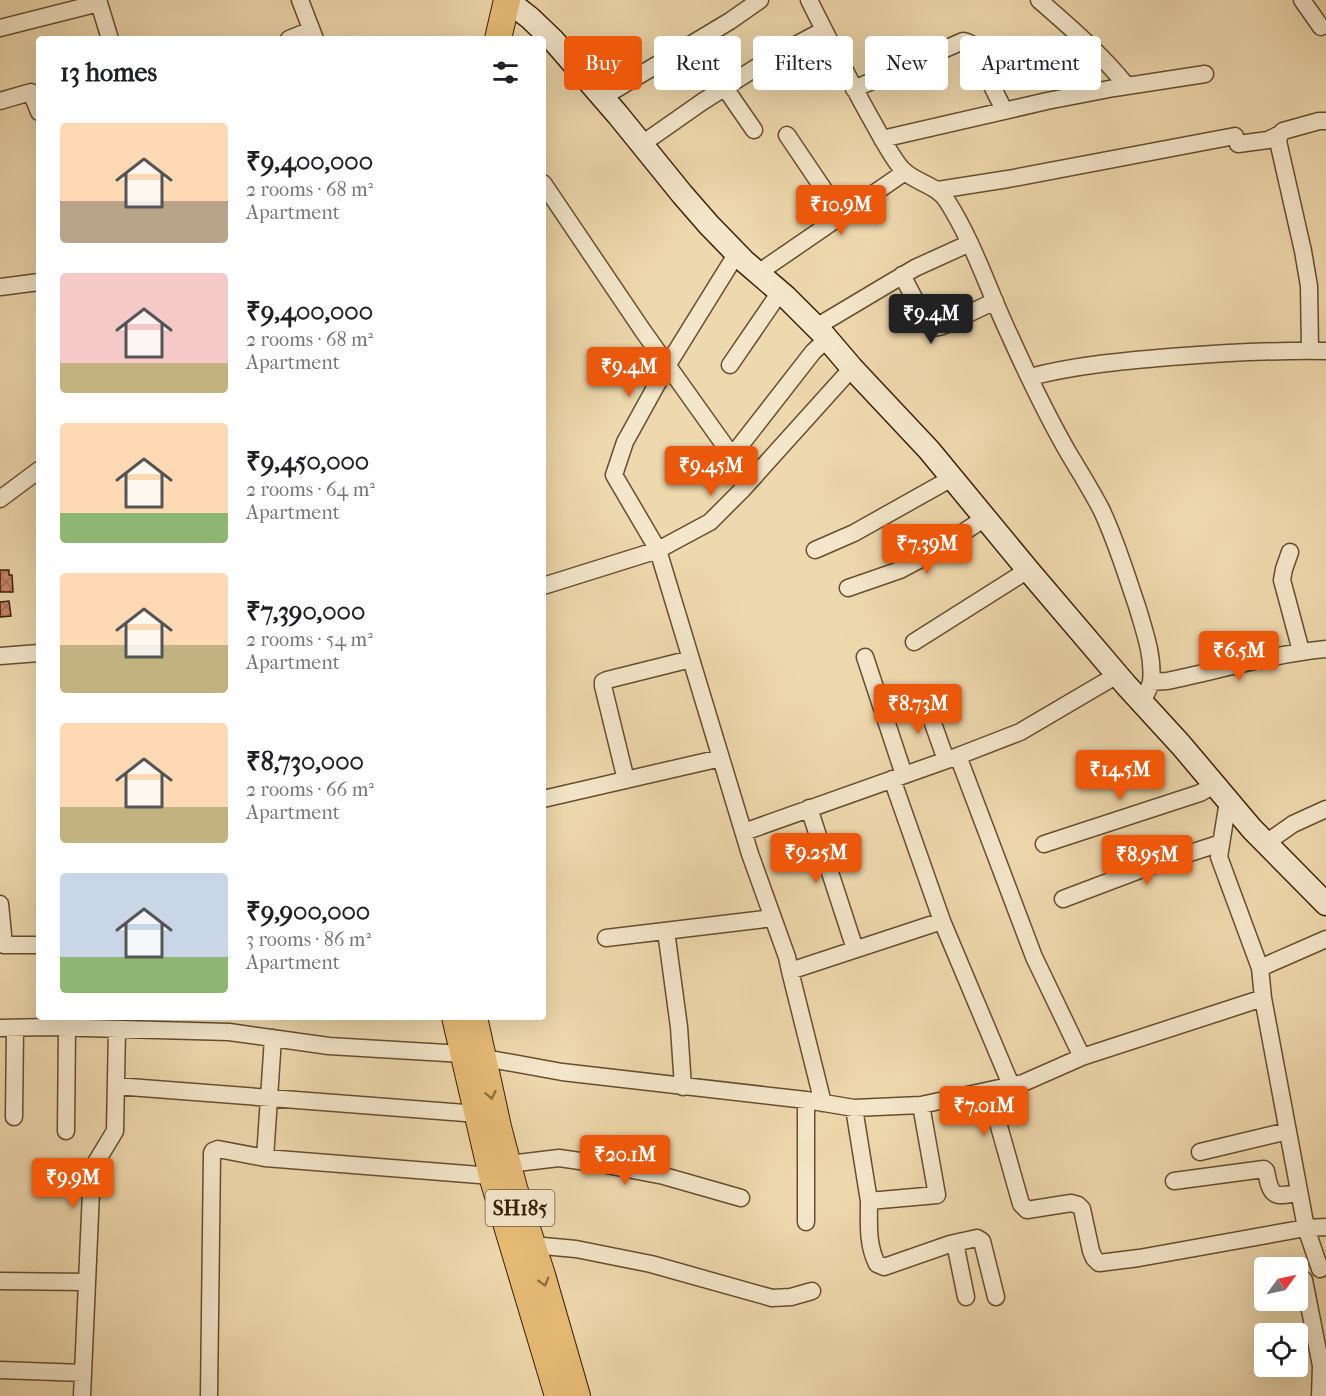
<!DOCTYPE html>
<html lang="en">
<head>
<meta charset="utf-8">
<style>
	:root { --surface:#fff; --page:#f6f6f6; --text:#202124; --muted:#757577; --accent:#ea580c }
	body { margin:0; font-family:"IM FELL French Canon",serif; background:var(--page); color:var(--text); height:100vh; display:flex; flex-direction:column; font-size:22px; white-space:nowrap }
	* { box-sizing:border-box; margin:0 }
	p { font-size:20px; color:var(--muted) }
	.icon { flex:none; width:33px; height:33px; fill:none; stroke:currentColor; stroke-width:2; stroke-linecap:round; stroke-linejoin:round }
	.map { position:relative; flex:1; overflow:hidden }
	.side { position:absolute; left:36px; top:36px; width:510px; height:984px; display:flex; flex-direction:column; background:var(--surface); border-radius:6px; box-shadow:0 6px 24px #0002 }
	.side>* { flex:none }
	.banner { position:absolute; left:564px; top:36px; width:570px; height:54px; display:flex; gap:12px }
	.needle { width:39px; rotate:57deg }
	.controls { position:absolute; left:1254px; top:1257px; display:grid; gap:12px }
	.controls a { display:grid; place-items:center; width:54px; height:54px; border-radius:6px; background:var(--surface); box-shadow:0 6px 24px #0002; font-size:30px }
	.price { position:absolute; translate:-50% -51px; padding:0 14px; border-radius:6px; background:var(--accent); color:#fff; font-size:20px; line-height:39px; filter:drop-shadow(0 2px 3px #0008) }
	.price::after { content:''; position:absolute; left:50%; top:36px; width:18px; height:14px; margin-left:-9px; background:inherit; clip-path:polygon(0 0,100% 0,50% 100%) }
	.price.active { background:#222; color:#fff }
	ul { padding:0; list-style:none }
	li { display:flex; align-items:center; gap:18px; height:150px; padding:0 24px }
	li span { display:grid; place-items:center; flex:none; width:168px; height:120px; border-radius:6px; color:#555 }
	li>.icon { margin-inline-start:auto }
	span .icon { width:72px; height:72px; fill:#fffc; stroke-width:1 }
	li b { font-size:26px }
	h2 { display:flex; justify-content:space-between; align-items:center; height:72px; padding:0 24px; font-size:26px }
	.pill { padding:0 21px; border-radius:6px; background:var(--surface); box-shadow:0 6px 24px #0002; font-size:21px; line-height:54px }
	.pill.active { background:var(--accent); color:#fff }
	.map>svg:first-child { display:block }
	.building { fill:url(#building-cross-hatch); stroke:#392004; stroke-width:1.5 }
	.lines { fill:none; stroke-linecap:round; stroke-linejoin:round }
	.street-casing { stroke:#664e2e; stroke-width:19 }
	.secondary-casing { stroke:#392004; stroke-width:25 }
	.primary-casing { stroke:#392004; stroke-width:28 }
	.street { stroke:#f4e6ca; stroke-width:16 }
	.secondary { stroke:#f4e6ca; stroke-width:22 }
	.primary { stroke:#e7bc76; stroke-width:26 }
	.oneway { stroke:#906e3d }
	.labels { text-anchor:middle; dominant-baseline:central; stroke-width:4.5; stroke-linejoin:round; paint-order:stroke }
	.shield { fill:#f4e6ca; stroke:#715b3f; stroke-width:1.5 }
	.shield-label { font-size:21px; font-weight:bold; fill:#392004 }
</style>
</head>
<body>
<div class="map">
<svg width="1326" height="1396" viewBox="0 0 1326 1396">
	<defs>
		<pattern id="building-cross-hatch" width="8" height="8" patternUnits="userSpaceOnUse" patternTransform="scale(1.5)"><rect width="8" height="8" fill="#cc846d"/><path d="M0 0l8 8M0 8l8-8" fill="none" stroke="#a76c57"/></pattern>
	</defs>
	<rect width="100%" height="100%" fill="#eed8ad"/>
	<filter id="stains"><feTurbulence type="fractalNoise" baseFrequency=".00333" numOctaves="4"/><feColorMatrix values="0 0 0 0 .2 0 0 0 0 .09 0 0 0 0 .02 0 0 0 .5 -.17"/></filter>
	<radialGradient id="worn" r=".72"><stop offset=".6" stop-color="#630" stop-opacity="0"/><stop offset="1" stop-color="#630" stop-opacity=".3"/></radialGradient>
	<path class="building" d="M 0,570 L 9,570 L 9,575 L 12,575 L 13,592 L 0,592 Z
		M 9,601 L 11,616 L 0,617 L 0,602 Z"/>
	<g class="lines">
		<g class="street-casing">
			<path id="street" d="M 300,0 L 315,39
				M 809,0 C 830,42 851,84 874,124 C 881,137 894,161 903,170 C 916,183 937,185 947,201 C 974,243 989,292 1010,336 C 1028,376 1047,416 1069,454 C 1080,472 1091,490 1101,509 C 1116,540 1126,574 1137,606 C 1144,630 1154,657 1151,682 C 1149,689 1145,696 1142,702
				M 1039,0 C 1070,27 1101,54 1127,86
				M 1302,0 L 1321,27
				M 0,28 L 99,3 L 110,39
				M 289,39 L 311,30
				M 725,88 L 754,130
				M 854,89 L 963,41 L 967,42 L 971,44 L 1004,110
				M 603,97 L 730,21 L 760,0
				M 0,101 L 31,92 L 39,112
				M 787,135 L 841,215
				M 882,139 L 1047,101 L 1114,88 L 1205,74
				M 642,144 L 702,102 L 771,58 L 824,30
				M 1238,144 L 1268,140 L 1280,134
				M 543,183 L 643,331 L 750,481
				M 938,190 L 1008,179 L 1235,136
				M 737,253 L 667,366 L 625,442 L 614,475 L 658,550 L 750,854 L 787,957 L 790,971 L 823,1103
				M 758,273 L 905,172
				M 902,275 L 927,323 C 933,329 938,328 945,325 L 995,301
				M 0,287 L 39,282
				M 816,327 L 915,268 L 970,243
				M 1310,350 L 1309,286 L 1303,251 L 1278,141 L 1280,134 L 1283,131 L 1319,121 L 1326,121
				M 730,365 L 780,292
				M 1030,377 C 1076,365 1123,361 1170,357 C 1222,353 1274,350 1326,351
				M 732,456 L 813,352 L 827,339
				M 0,499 L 39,470
				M 815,550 L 854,533 L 952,478
				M 1290,552 L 1284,569 L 1282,580 L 1301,651
				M 543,586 L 658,550 L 710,522 L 743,489 L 852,368
				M 848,588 L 900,570 L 932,553 L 985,518
				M 914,642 L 1028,570
				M 0,656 L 39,653
				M 865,657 L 904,775
				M 1151,682 L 1167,681 C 1220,670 1272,654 1326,649
				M 924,698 L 946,760
				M 958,756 L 1020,732 L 1117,675
				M 892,779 L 942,921
				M 626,780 L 603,686 L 603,682 L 607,680 L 691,659
				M 543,799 L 721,758
				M 1228,801 L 1219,857 L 1260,968
				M 809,808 L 855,949
				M 744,832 L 958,756 L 1034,957 L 1082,1057
				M 1266,843 L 1293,824 L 1326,809
				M 1044,844 L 1200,793 L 1207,789 L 1213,783
				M 1063,899 L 1153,865 L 1221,843
				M 0,904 L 4,945 L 39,945
				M 666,931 L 679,1027 L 683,1087
				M 606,938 L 773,918
				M 790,971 L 942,921 L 1011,1085
				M 1263,998 L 1306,1228 L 1320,1269
				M 0,1028 L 50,1027 L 229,1032 L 329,1046 L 463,1054 L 562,1072 L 806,1100 L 854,1108 L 921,1105 L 1023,1083 L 1082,1057 L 1263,998 L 1260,968 L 1326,939
				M 273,1038 L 265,1158 L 492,1176
				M 116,1086 L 478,1114
				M 989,1091 L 1021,1204 L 1027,1210 L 1071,1203 L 1078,1205 L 1082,1209 L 1091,1251 L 1094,1258 L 1099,1263 L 1139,1258 L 1306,1228 L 1326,1227
				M 806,1100 L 806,1222
				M 854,1108 L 869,1201 L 937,1195 L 921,1105
				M 14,1117 L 15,1028
				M 66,1131 L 67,1027
				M 1200,1152 L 1288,1131
				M 508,1164 L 559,1158 L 601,1164 L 664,1176 L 741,1198
				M 1174,1181 L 1264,1169 L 1266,1171 C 1271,1198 1274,1197 1299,1193
				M 869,1201 C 869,1223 867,1244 877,1264 L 884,1267 L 950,1244 L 977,1238 L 982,1241 L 996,1297
				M 955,1243 L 966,1297
				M 532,1245 L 576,1249 L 651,1264 L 772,1298 L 791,1297 L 812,1291
				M 1304,1280 L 1321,1366 L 1320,1396
				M 0,1281 L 87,1282
				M 0,1370 L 83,1373
				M 82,1396 L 92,1169 L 115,1131 L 117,1029
				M 209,1396 L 212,1153 L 213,1151 L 218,1149 L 265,1158"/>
		</g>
		<g class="secondary-casing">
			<path id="secondary" d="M 507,0 L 530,18 L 553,40 L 618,115 L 682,194 L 709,225 L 744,261 L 786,297 L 823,334 L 852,368 L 929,450 L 1028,570 L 1126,685 L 1181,745 L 1252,829 L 1326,904"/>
		</g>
		<g class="primary-casing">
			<path id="primary" d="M 498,39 L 507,0
				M 455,1017 L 492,1176 L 558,1396
				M 474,1017 L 498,1127 L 514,1188 L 542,1275 L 577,1396"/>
		</g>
		<use href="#street" class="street"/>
		<use href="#secondary" class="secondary"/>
		<use href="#primary" class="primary"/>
	</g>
	<defs><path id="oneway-chevron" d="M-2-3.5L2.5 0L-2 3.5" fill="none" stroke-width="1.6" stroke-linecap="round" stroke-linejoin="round" transform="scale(1.5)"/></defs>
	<g class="oneway">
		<use href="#oneway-chevron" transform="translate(491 1095) rotate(78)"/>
		<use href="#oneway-chevron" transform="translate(544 1282) rotate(74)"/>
	</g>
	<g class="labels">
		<rect class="shield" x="485.5" y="1190" width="69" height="36" rx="4.5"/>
		<g class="shield-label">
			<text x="520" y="1208">SH185</text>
		</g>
	</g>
	<rect width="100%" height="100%" filter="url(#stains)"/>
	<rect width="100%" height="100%" fill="url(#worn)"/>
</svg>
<div class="controls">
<a><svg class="needle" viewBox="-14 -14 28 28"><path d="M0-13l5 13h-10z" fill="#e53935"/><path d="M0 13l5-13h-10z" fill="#757577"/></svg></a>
<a><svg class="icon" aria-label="locate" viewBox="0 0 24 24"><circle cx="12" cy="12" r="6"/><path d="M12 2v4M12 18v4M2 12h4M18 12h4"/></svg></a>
</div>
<b class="price" style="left:841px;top:236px">₹10.9M</b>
<b class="price active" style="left:931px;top:345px">₹9.4M</b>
<b class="price" style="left:629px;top:398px">₹9.4M</b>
<b class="price" style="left:711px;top:497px">₹9.45M</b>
<b class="price" style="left:927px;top:575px">₹7.39M</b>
<b class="price" style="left:1239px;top:682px">₹6.5M</b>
<b class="price" style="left:918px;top:735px">₹8.73M</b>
<b class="price" style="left:1120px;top:801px">₹14.5M</b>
<b class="price" style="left:816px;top:884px">₹9.25M</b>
<b class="price" style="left:1147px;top:886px">₹8.95M</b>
<b class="price" style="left:984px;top:1137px">₹7.01M</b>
<b class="price" style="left:625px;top:1186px">₹20.1M</b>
<b class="price" style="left:73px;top:1209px">₹9.9M</b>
<div class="banner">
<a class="pill active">Buy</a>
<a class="pill">Rent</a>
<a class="pill">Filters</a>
<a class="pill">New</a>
<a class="pill">Apartment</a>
</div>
<section class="side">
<h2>13 homes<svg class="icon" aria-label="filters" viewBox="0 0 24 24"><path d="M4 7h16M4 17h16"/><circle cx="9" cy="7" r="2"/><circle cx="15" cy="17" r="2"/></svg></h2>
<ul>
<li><span style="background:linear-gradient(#ffd9b3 65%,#b9a48a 0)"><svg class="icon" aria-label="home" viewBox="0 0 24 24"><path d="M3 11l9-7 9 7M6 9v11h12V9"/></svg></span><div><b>₹9,400,000</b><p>2 rooms · 68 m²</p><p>Apartment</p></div></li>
<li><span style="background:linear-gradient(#f6c9c9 75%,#c2b280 0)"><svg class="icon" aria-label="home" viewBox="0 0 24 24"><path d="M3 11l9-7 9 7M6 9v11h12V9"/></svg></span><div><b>₹9,400,000</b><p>2 rooms · 68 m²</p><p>Apartment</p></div></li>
<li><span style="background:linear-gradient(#ffd9b3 75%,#8fb573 0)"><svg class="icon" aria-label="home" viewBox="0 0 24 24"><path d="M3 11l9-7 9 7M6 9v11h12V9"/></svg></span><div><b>₹9,450,000</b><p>2 rooms · 64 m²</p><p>Apartment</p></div></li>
<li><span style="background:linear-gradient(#ffd9b3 60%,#c2b280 0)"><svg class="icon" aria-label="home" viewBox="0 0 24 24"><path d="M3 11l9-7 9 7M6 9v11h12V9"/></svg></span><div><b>₹7,390,000</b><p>2 rooms · 54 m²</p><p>Apartment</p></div></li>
<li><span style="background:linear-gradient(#ffd9b3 70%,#c2b280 0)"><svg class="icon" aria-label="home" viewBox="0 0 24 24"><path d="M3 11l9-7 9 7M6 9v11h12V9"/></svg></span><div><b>₹8,730,000</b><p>2 rooms · 66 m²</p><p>Apartment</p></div></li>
<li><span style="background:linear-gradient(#c9d6e8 70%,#8fb573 0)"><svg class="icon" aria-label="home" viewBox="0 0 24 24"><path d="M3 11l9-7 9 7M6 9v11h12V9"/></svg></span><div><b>₹9,900,000</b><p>3 rooms · 86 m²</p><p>Apartment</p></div></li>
</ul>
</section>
</div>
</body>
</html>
